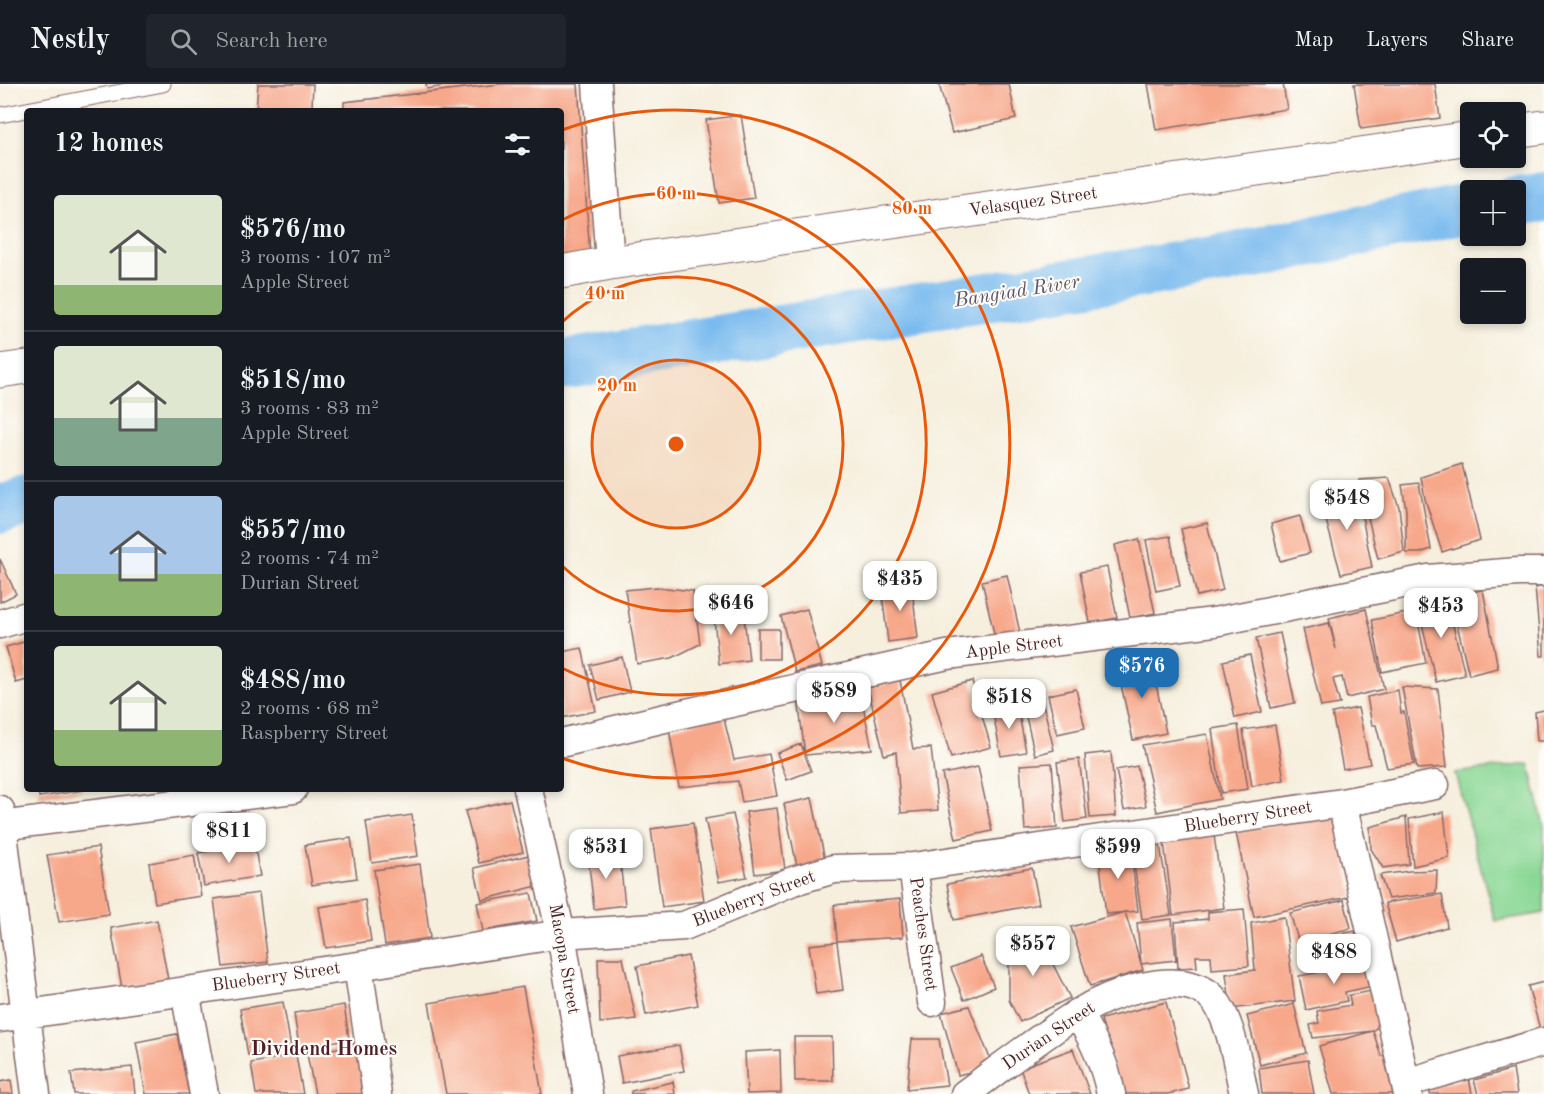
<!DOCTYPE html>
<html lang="en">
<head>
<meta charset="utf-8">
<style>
	:root { --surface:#171b24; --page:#20242c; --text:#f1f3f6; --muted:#9ea1a6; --line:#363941; --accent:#1f6fb2 }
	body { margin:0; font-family:"Old Standard TT",serif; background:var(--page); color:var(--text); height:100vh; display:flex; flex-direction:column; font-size:22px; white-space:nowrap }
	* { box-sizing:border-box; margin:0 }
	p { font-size:20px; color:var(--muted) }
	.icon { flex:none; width:33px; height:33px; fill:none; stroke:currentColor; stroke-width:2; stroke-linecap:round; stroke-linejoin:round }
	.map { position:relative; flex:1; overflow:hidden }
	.details { position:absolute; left:24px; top:24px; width:540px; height:684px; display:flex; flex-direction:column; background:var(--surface); border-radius:6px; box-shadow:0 3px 9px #0003 }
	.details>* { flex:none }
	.controls { position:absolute; left:1460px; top:18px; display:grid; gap:12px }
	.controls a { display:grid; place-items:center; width:66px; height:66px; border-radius:6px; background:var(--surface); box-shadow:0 3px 9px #0003; font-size:30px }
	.price { position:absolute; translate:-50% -51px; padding:0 14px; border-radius:12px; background:#fff; color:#222; font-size:20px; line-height:39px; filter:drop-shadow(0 2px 3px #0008) }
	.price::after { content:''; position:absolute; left:50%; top:36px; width:18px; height:14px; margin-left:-9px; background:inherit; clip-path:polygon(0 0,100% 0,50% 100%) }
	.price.on { background:var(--accent); color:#fff }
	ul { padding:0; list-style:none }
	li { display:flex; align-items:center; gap:18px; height:150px; padding:0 30px }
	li+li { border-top:2px solid var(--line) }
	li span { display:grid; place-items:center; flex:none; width:168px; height:120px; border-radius:6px; color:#555 }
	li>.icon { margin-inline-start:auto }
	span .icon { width:72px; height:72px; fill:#fffc; stroke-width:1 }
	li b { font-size:26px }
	h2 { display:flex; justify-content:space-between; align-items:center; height:72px; padding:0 30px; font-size:26px }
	header { display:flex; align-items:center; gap:36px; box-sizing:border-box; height:84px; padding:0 30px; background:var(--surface); border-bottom:2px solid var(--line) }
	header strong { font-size:28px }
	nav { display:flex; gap:33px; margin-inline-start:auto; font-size:21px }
	.search { width:420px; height:54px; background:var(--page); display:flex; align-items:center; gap:15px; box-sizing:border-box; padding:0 21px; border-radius:6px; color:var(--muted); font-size:22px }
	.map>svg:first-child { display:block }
	.green { fill:#8bd896; stroke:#6a7c60; stroke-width:1.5 }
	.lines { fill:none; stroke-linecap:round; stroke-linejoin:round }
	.river { stroke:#7abbef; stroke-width:50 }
	.building { fill:#f7a88b }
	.lane-casing { stroke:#86686a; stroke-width:17 }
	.street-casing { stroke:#86686a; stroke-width:31 }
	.secondary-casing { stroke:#86686a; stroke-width:35 }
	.lane { stroke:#fff; stroke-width:15 }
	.street { stroke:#fff; stroke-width:28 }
	.secondary { stroke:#fff; stroke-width:33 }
	.ring { fill:none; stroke:#e8590c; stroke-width:3 }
	.labels { text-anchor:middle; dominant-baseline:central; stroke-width:4.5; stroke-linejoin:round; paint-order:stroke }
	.street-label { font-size:18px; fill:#4a1f2b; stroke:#fdfcf7 }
	.water-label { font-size:20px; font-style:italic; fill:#5b5670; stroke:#fdfcf7 }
	.neighbourhood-label { font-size:20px; font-weight:bold; fill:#4a1f2b; stroke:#fdfcf7 }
	.centre { fill:#e8590c; stroke:#fdfcf7; stroke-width:3 }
	.ring-label { font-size:18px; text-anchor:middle; font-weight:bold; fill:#e8590c; stroke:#fdfcf7; stroke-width:4.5; stroke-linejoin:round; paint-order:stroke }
</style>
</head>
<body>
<header>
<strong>Nestly</strong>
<div class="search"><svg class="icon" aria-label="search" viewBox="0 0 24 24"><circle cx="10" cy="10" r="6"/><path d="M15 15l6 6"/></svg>Search here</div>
<nav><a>Map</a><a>Layers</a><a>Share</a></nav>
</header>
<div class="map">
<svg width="1544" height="1010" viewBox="0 0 1544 1010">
	<rect width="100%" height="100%" fill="#fdfcf7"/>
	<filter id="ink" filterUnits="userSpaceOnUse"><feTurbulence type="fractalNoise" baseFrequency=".0167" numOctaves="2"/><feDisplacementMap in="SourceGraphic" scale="12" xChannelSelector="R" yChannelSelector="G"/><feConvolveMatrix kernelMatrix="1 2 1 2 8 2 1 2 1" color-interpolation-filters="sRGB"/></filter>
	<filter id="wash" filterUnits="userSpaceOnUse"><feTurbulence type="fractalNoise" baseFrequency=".008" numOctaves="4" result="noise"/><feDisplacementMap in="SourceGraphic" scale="24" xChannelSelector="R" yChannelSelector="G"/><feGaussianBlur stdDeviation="1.35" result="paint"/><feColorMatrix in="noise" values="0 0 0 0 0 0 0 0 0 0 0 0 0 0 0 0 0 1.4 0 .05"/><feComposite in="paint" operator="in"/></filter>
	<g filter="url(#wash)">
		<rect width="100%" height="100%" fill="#f6efde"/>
		<path class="green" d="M 1529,680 L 1544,742 L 1544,829 L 1495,837 L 1455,689 Z"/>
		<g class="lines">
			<path class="river" d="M 1515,117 L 1544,113
				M 561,281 L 1226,175 L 1470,124
				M 0,425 L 27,417"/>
		</g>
		<g id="blocks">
			<path class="building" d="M 258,0 L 313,0 L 312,23 L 308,27 L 256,27 Z
				M 426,0 L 449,0 L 449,1 L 427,5 Z
				M 500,0 L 578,0 L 590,172 L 561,177 L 561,27 L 344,27 L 344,18 Z
				M 939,0 L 1009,0 L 1016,35 L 952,49 Z
				M 1148,0 L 1283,0 L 1287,25 L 1156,46 Z
				M 1354,0 L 1435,0 L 1440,34 L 1361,45 Z
				M 741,31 L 754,114 L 719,119 L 706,36 Z
				M 1462,380 L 1480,456 L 1442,468 L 1425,415 L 1421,393 Z
				M 1389,394 L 1399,423 L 1404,468 L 1378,475 L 1359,396 Z
				M 1419,399 L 1431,465 L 1420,469 L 1406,469 L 1406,426 L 1402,401 Z
				M 1356,403 L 1372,483 L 1341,490 L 1320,415 Z
				M 1300,432 L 1310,469 L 1280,477 L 1271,440 Z
				M 1207,439 L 1223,506 L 1197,512 L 1181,445 Z
				M 1170,452 L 1180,502 L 1156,507 L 1146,456 Z
				M 1139,455 L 1155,529 L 1130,534 L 1115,461 Z
				M 0,475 L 16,510 L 0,518 Z
				M 1107,483 L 1117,534 L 1090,539 L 1080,488 Z
				M 1007,491 L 1020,549 L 995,554 L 982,497 Z
				M 911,497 L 918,554 L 888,558 L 881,501 Z
				M 657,503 L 693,507 L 700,560 L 672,574 L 637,580 L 625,506 Z
				M 1535,503 L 1544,503 L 1544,572 L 1541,572 Z
				M 1483,506 L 1498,584 L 1469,591 L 1450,511 Z
				M 1446,512 L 1465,591 L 1436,598 L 1417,519 Z
				M 743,524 L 749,576 L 719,580 L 713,527 Z
				M 807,525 L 822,582 L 795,588 L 781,532 Z
				M 1366,525 L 1384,605 L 1347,614 L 1342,593 L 1333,595 L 1340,620 L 1321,623 L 1303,545 L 1329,539 L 1336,565 L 1329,534 Z
				M 1416,527 L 1426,579 L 1382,588 L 1372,536 Z
				M 758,545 L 779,545 L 779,575 L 758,575 Z
				M 1280,549 L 1295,619 L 1271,624 L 1256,554 Z
				M 27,557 L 27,596 L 16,599 L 6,563 Z
				M 582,564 L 596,627 L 561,634 L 561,568 Z
				M 1250,571 L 1262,628 L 1235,634 L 1223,577 Z
				M 622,573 L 630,608 L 599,616 L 590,581 Z
				M 1151,575 L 1166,649 L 1133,656 L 1117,582 Z
				M 900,596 L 913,665 L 931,664 L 938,726 L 901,729 L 896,668 L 884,671 L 868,604 Z
				M 972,597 L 991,663 L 951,674 L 932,608 Z
				M 1402,603 L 1438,605 L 1447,683 L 1417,685 Z
				M 1076,605 L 1085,644 L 1057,650 L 1048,611 Z
				M 1398,606 L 1401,629 L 1404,628 L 1414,680 L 1387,684 L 1376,641 L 1372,641 L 1367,613 Z
				M 860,607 L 872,665 L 805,671 L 798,615 Z
				M 1041,611 L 1054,666 L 1035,671 L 1022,616 Z
				M 1017,619 L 1026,668 L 1001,672 L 992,623 Z
				M 1358,624 L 1370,680 L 1343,685 L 1332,629 Z
				M 1544,626 L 1544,657 L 1537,657 L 1535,628 Z
				M 723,631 L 734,676 L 769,670 L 777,712 L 742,718 L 738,697 L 679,703 L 669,645 Z
				M 1238,641 L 1248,705 L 1221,709 L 1212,645 Z
				M 1275,641 L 1284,696 L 1252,702 L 1243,646 Z
				M 1207,650 L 1220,715 L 1157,728 L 1142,661 Z
				M 801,660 L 811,687 L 787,696 L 777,669 Z
				M 1111,668 L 1116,732 L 1090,734 L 1085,671 Z
				M 1079,675 L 1087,735 L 1065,738 L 1057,678 Z
				M 1052,679 L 1057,744 L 1025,746 L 1020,681 Z
				M 1137,682 L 1146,722 L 1124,726 L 1116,686 Z
				M 978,683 L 992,747 L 956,755 L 942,690 Z
				M 38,705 L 83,705 L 83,706 L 39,713 Z
				M 812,714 L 826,781 L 798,787 L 784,720 Z
				M 510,716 L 523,768 L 479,779 L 465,727 Z
				M 777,724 L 785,786 L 755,790 L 746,728 Z
				M 1335,728 L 1353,812 L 1254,833 L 1236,749 Z
				M 1444,728 L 1449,774 L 1413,782 L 1409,735 Z
				M 733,730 L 747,793 L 719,798 L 705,735 Z
				M 412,731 L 418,772 L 372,779 L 366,738 Z
				M 1406,733 L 1409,780 L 1383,784 L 1371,765 L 1370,743 Z
				M 693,739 L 704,817 L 662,823 L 651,745 Z
				M 1214,751 L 1224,824 L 1173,831 L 1164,758 Z
				M 351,754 L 357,794 L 312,801 L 305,761 Z
				M 254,759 L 260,792 L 204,802 L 198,769 Z
				M 1130,761 L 1138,827 L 1106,830 L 1098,765 Z
				M 1160,761 L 1171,831 L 1142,835 L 1132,765 Z
				M 98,763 L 109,830 L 59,838 L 47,771 Z
				M 619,768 L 625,821 L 594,825 L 588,772 Z
				M 194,771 L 201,812 L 155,819 L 149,779 Z
				M 529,771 L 537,802 L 482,816 L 474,784 Z
				M 420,780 L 430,854 L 385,861 L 374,786 Z
				M 1032,784 L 1039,820 L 954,836 L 947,800 Z
				M 1437,786 L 1436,809 L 1388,815 L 1380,791 L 1409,787 Z
				M 259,809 L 268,878 L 223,883 L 214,815 Z
				M 531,809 L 537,837 L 483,847 L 477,819 Z
				M 1442,810 L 1447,843 L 1396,858 L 1385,819 Z
				M 900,815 L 903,853 L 837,857 L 834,821 Z
				M 365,816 L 371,857 L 326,864 L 319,823 Z
				M 1344,816 L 1351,844 L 1307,856 L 1355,847 L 1361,875 L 1307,886 L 1290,829 Z
				M 1244,825 L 1249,882 L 1212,885 L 1211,872 L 1196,872 L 1197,883 L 1178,884 L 1175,838 L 1208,835 L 1208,828 Z
				M 1125,828 L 1143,886 L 1090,902 L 1071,843 Z
				M 1284,833 L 1295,917 L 1231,925 L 1226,890 L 1255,886 L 1251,839 Z
				M 1172,835 L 1176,876 L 1141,880 L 1137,839 Z
				M 157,836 L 168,896 L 122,904 L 111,844 Z
				M 1034,843 L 1070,914 L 1020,938 L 1009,916 L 1009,856 Z
				M 837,858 L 843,906 L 816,910 L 809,861 Z
				M 688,872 L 698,921 L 646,931 L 637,882 Z
				M 981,872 L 994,903 L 964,916 L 951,884 Z
				M 598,874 L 623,874 L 636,935 L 600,939 Z
				M 1368,879 L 1373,902 L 1345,908 L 1347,917 L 1306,926 L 1299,892 Z
				M 1544,898 L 1544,948 L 1541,949 L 1528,902 Z
				M 523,903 L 542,1010 L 446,1010 L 429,919 Z
				M 1372,907 L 1378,942 L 1373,947 L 1381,972 L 1384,972 L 1393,1010 L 1333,1010 L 1319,962 L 1373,947 L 1313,954 L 1310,941 L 1319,939 L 1317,927 L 1351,921 L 1349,911 Z
				M 283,918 L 291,963 L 248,971 L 240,925 Z
				M 1166,918 L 1189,1005 L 1168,1010 L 1120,1010 L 1101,935 Z
				M 1294,920 L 1306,969 L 1260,981 L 1247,932 Z
				M 344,921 L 349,955 L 299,963 L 294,929 Z
				M 969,922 L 993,982 L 958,991 L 941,929 Z
				M 177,950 L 189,1010 L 146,1010 L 136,958 Z
				M 794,953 L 832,953 L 833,997 L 795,997 Z
				M 912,955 L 939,955 L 947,1001 L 907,1005 Z
				M 361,959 L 371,1010 L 315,1010 L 307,970 Z
				M 679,961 L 684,987 L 622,999 L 617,972 Z
				M 1073,965 L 1090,1010 L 1029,1010 L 1020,984 Z
				M 780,966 L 781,1009 L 747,1010 L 745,968 Z
				M 296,971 L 303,1010 L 256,1010 L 251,979 Z
				M 1308,976 L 1314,1010 L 1262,1010 L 1259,984 Z
				M 132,983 L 135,1010 L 74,1010 L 71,989 Z
				M 1513,985 L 1517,1010 L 1478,1010 L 1474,996 Z
				M 1469,994 L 1472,1010 L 1430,1010 L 1429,1003 Z
				M 11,996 L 13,1010 L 0,1010 L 0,998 Z
				M 673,998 L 675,1010 L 631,1010 L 631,1007 Z"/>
		</g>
	</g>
	<g filter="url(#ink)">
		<use href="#blocks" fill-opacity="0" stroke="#86686a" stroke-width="1.5"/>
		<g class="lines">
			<g class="lane-casing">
				<path id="lane" d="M 0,31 L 163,0"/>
			</g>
			<g class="street-casing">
				<path id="street" d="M 597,0 L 610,179
					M 0,540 L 27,532
					M 561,659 L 686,629 L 947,571 L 1214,538 L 1428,495 L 1518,488 L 1544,488
					M 528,705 L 561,850 L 588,1010
					M 1342,719 L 1408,1010
					M 0,726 L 36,1010
					M 0,742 L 293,705
					M 913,783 L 932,918
					M 358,882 L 377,1010
					M 185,907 L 204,1010
					M 1077,929 C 1094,955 1105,980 1111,1010
					M 0,934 L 358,882 L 561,850 L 684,842 L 793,797 L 834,785 L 913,783 L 1342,719 L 1435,701
					M 1406,999 L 1544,958
					M 965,1010 C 1002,983 1038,954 1077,930 C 1108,910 1172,886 1207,909 C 1230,924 1238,984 1244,1010"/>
			</g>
			<g class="secondary-casing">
				<path id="secondary" d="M 1515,47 L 1544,43
					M 561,188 L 610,179 L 1470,54
					M 0,287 L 27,283"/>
			</g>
			<use href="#lane" class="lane"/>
			<use href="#street" class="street"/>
			<use href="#secondary" class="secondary"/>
		</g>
	</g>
	<circle cx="676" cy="360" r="84" fill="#e8590c" fill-opacity=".12"/>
	<g class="ring">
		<circle cx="676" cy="360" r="84"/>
		<path d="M561 239A167 167 0 1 1 561 481"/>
		<path d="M562 136A251 251 0 1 1 562 584"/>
		<path d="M562 46A334 334 0 1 1 562 674"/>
	</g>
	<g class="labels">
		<g class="street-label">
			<text transform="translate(1033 118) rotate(-8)">Velasquez Street</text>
			<text transform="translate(1014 563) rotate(-7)">Apple Street</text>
			<text transform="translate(1248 733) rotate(-9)">Blueberry Street</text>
			<text transform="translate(754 815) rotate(-21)">Blueberry Street</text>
			<text transform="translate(923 850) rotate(82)">Peaches Street</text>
			<text transform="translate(564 875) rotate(80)">Macopa Street</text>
			<text transform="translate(276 893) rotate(-8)">Blueberry Street</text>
			<text transform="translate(1049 952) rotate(-34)">Durian Street</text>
		</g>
		<g class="water-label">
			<text transform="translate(1017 208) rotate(-9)">Bangiad River</text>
		</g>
		<g class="neighbourhood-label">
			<text x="324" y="966">Dividend Homes</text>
		</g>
	</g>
	<circle cx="676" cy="360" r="9" class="centre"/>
	<g class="ring-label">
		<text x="676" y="115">60 m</text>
		<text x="912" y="130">80 m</text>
		<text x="605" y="215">40 m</text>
		<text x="617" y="307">20 m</text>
	</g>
</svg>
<div class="controls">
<a><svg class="icon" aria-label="locate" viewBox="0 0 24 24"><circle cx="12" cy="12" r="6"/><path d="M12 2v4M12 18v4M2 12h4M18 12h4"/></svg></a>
<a>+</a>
<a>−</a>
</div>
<b class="price" style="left:1347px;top:447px">$548</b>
<b class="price" style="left:900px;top:528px">$435</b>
<b class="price" style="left:731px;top:552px">$646</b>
<b class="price" style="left:1441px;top:555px">$453</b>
<b class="price on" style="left:1142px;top:615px">$576</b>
<b class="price" style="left:834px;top:640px">$589</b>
<b class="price" style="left:1009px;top:646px">$518</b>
<b class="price" style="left:229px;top:780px">$811</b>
<b class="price" style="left:606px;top:796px">$531</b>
<b class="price" style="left:1118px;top:796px">$599</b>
<b class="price" style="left:1033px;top:893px">$557</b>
<b class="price" style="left:1334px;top:901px">$488</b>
<section class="details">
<h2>12 homes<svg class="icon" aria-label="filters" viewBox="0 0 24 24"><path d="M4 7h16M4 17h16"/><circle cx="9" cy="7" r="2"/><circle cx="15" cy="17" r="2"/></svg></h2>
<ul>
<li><span style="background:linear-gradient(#dfe7d0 75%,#8fb573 0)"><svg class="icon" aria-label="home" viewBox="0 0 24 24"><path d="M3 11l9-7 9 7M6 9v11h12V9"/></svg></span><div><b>$576/mo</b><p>3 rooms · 107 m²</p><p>Apple Street</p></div></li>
<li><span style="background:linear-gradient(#dfe7d0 60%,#7fa58c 0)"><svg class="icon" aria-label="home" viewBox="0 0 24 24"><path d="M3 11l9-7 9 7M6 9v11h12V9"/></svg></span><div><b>$518/mo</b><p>3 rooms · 83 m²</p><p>Apple Street</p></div></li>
<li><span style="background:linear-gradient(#a9c7e8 65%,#8fb573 0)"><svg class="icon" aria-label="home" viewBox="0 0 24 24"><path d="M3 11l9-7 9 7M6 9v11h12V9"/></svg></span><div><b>$557/mo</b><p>2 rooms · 74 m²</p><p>Durian Street</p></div></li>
<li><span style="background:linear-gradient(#dfe7d0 70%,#8fb573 0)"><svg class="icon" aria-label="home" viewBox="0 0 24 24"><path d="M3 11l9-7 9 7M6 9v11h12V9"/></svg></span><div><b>$488/mo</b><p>2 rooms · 68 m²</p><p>Raspberry Street</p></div></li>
</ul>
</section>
</div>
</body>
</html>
